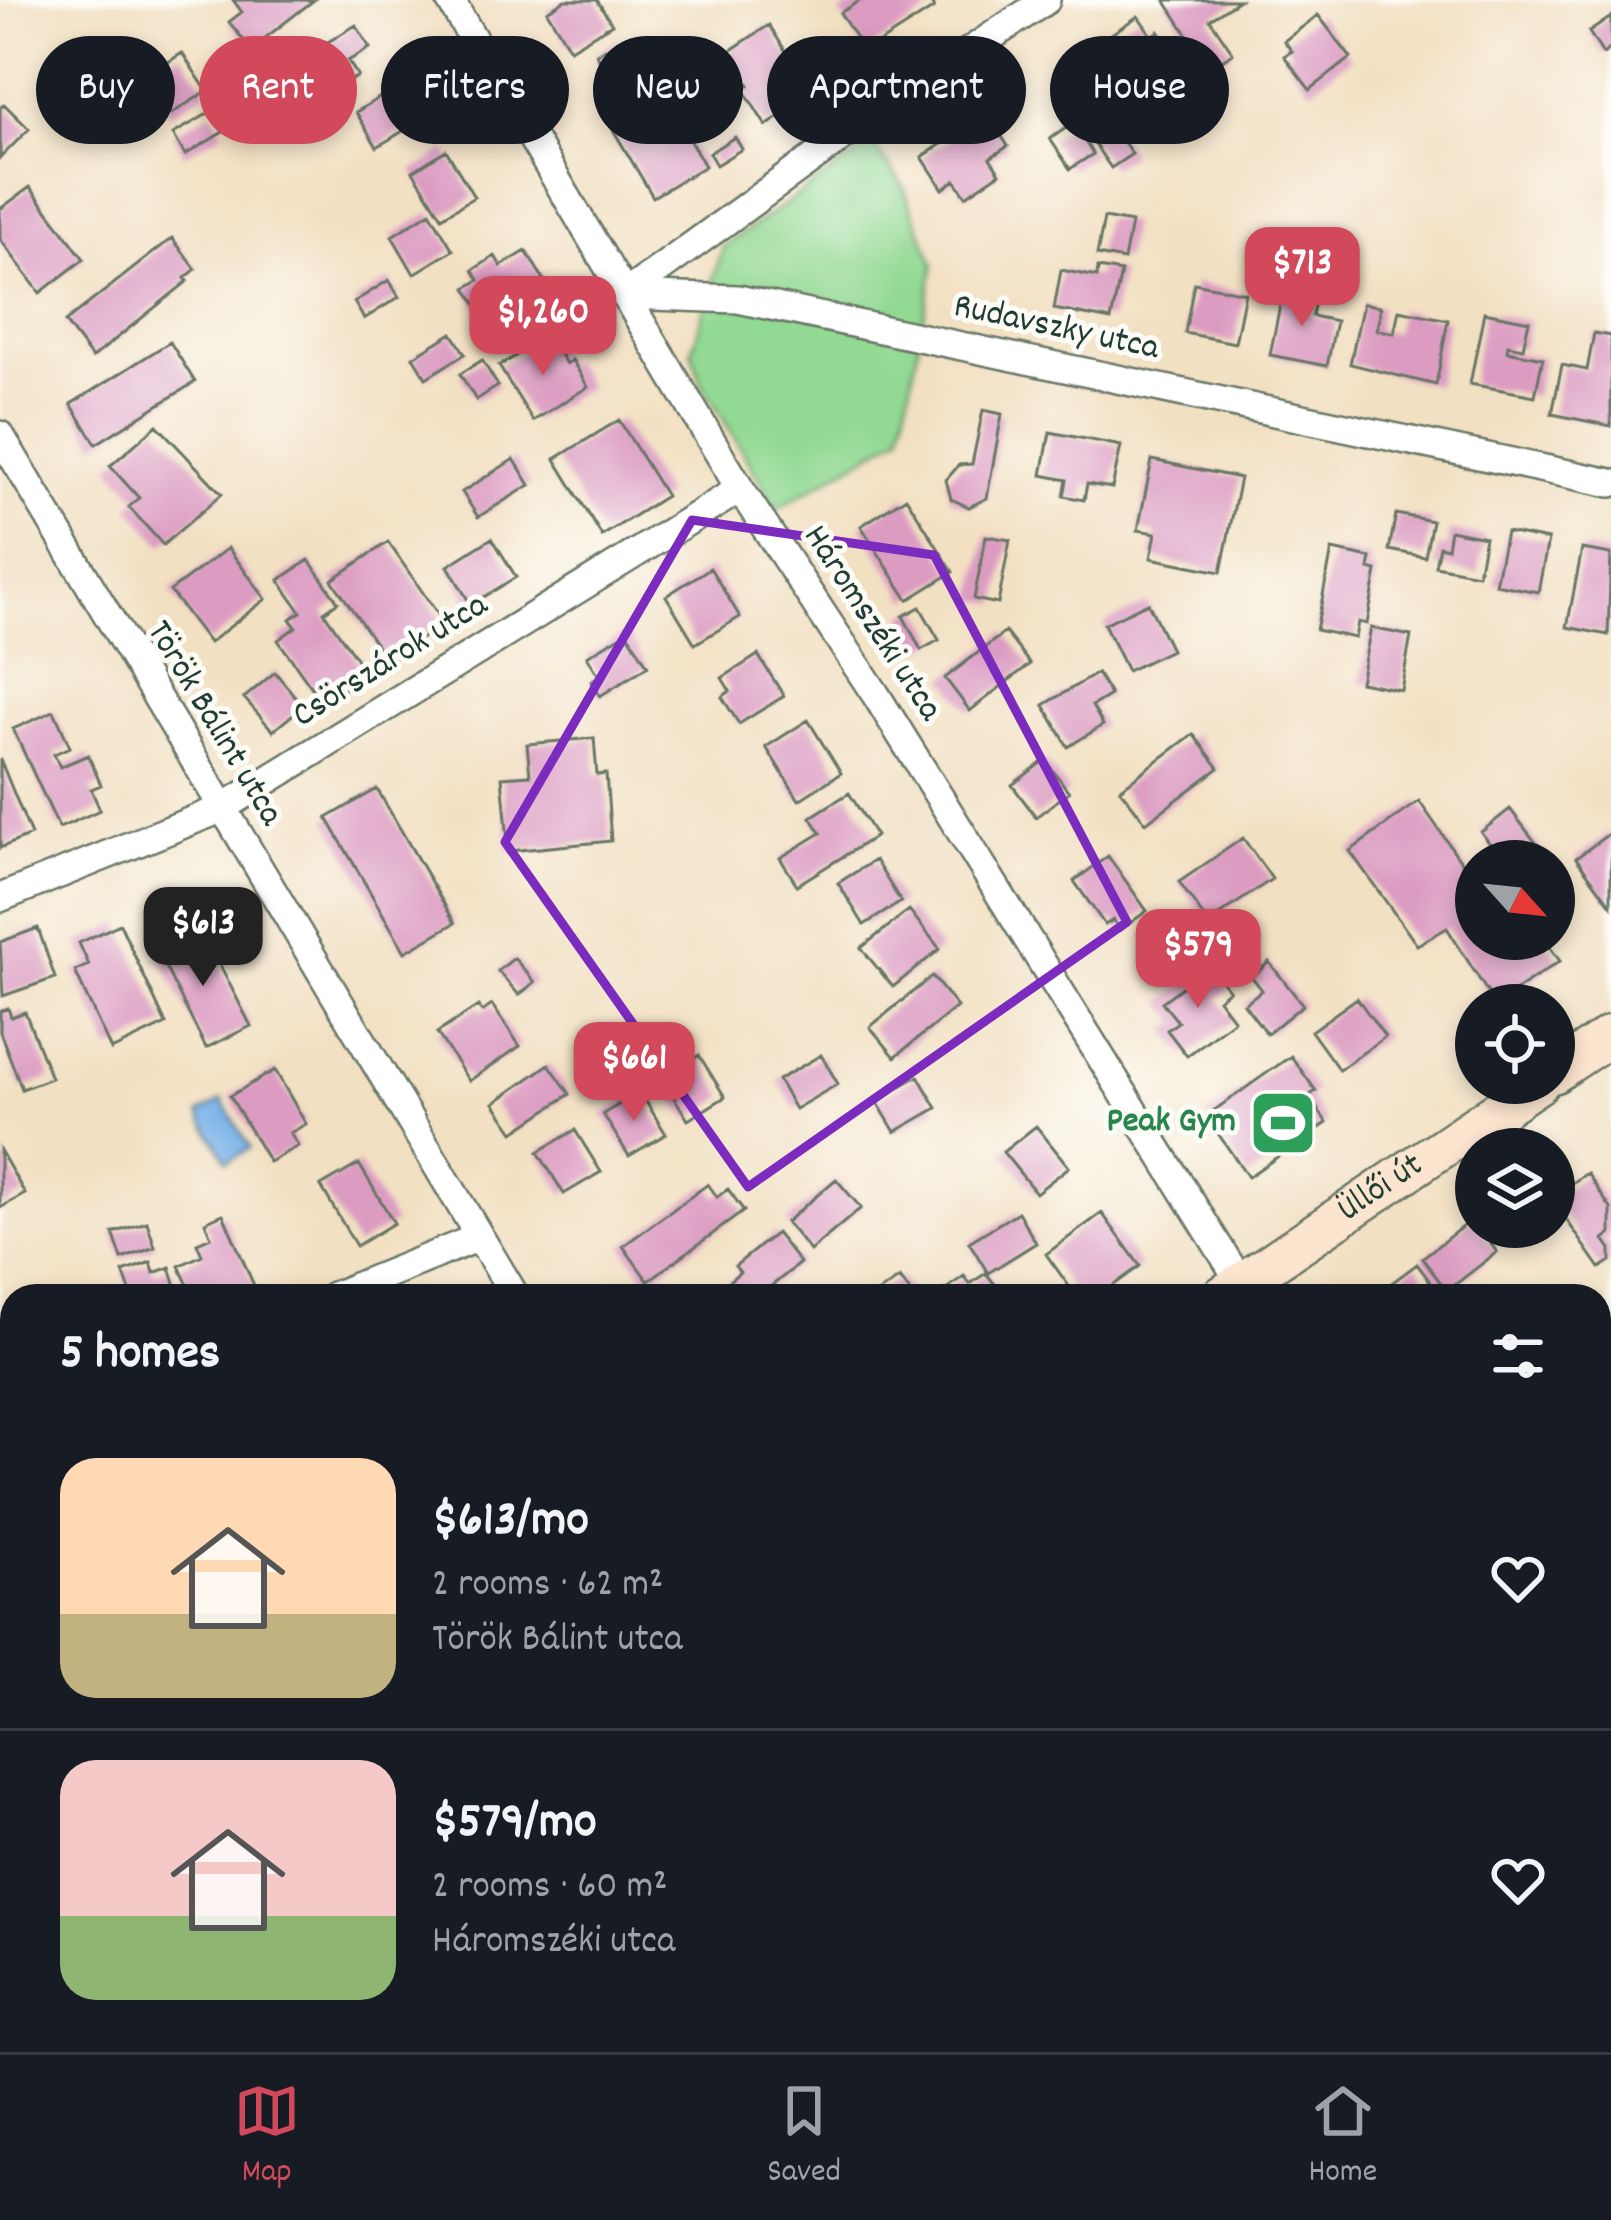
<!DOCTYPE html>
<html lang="en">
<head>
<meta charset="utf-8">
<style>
	:root { --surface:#171b24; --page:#242831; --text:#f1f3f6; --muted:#9ea1a6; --line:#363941; --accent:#d1495b }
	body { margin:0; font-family:Dekko,sans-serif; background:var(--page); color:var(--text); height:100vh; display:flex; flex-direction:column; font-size:45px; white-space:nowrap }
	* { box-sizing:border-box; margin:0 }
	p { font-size:39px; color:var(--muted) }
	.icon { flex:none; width:66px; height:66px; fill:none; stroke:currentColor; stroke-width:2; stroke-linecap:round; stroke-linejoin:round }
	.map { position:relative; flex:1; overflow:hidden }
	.sheet { position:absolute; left:0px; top:1284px; width:1611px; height:768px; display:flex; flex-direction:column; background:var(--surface); border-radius:36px 36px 0 0; box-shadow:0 6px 18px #0003 }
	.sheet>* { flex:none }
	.guide { position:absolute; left:36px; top:36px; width:1539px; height:108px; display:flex; gap:24px }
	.needle { width:78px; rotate:117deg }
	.controls { position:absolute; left:1455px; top:840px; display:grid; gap:24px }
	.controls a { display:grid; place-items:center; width:120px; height:120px; border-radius:50%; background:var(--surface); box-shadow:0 6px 18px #0003; font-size:60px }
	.price { position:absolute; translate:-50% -102px; padding:0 27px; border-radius:24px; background:var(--accent); color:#fff; font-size:39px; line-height:78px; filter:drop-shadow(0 3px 6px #0008) }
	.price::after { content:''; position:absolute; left:50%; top:72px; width:36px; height:27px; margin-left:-18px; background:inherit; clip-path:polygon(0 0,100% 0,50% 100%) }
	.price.on { background:#222; color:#fff }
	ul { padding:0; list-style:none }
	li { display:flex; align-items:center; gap:36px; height:300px; padding:0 60px }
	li+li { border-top:3px solid var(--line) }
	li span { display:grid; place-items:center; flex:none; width:336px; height:240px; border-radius:36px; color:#555 }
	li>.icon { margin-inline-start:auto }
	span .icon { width:144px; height:144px; fill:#fffc; stroke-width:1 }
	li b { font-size:51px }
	h2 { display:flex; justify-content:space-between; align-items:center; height:144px; padding:0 60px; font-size:51px }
	.pill { padding:0 42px; border-radius:54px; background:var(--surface); box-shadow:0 6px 18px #0003; font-size:42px; line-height:108px }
	.pill.on { background:var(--accent); color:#fff }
	.dock { display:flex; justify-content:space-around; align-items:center; height:168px; border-top:3px solid var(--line); background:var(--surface); font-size:33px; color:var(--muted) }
	.dock a { display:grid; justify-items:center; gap:6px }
	.dock .on { color:var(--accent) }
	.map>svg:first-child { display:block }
	.green { fill:#92d993; stroke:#588b64; stroke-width:3 }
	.water { fill:#77b1e8; stroke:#4b778e; stroke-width:3 }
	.building { fill:#dc9cc2 }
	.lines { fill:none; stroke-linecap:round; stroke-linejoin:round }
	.street-casing { stroke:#697666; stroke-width:32 }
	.secondary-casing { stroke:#697666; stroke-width:44 }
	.street { stroke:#fff; stroke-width:27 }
	.secondary { stroke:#fce5cf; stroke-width:39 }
	.marked { fill:none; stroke:#7b2cbf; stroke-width:9; stroke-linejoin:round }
	.labels { text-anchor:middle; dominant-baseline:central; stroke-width:10; stroke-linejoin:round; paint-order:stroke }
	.street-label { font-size:36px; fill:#1f3d34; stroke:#fdfcf7 }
	.leisure-label { font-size:36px; font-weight:bold; fill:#27864d; stroke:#fdfcf7; text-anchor:end }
</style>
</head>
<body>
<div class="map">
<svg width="1611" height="2052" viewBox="0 0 1611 2052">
	<rect width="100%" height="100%" fill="#fdfcf7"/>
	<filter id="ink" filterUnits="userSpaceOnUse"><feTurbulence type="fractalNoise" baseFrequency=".00833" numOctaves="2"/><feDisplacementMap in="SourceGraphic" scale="24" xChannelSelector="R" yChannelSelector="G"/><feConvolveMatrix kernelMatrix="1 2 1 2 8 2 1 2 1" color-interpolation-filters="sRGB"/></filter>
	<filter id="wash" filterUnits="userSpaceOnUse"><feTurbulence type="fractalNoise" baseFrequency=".004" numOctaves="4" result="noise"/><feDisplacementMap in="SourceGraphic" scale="48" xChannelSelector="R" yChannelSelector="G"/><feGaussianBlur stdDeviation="2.7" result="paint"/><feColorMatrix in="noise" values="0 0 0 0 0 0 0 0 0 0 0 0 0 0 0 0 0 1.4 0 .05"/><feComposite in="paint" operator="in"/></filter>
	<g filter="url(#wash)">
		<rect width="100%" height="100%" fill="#f2e0c2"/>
		<path class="green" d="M 873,144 L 903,186 L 934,265 L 901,435 L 777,509 L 701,382 L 692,351 L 723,247 Z"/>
		<path class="water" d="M 222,1100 L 250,1148 L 227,1162 L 199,1114 Z"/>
		<g id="blocks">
			<path class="building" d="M 233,0 L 314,0 L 251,49 L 229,22 L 242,12 Z
				M 565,0 L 597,0 L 612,24 L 570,49 L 547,11 Z
				M 861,0 L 929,0 L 934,8 L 865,52 L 840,13 Z
				M 1165,0 L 1239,0 L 1210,19 L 1233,53 L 1209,68 Z
				M 1318,15 L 1351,58 L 1310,90 L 1284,56 L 1292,51 L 1284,41 Z
				M 1138,16 L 1152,36 L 1159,31 L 1172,50 L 1165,55 L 1173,67 L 1134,93 L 1122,75 L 1089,97 L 1067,64 Z
				M 1611,17 L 1611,48 L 1603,54 L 1589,32 Z
				M 356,25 L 370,48 L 348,61 L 358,76 L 291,117 L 277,94 L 313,72 L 303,57 Z
				M 769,25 L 795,66 L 784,72 L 803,102 L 766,126 L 743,89 L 749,85 L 728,52 Z
				M 619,41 L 634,64 L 611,78 L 596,54 Z
				M 182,53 L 207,91 L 171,114 L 147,76 Z
				M 708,62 L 726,92 L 706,105 L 688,74 Z
				M 395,88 L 416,123 L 377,147 L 356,112 Z
				M 640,96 L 661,132 L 679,122 L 705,166 L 653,197 L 605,116 Z
				M 4,104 L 29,129 L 0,158 L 0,108 Z
				M 211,112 L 223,132 L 185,155 L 173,134 Z
				M 987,114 L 1008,146 L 990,158 L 1000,173 L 966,196 L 955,180 L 943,189 L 922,157 Z
				M 1108,119 L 1132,154 L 1111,168 L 1087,133 Z
				M 1073,123 L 1093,154 L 1070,169 L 1050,139 Z
				M 735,137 L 742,149 L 716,165 L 709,153 Z
				M 446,150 L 474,197 L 442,217 L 413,171 Z
				M 30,187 L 84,259 L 40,293 L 0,239 L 0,209 Z
				M 430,212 L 453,250 L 414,274 L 392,236 Z
				M 1104,218 L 1131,223 L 1124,260 L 1097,255 Z
				M 172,238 L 196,269 L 185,278 L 188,281 L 92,358 L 65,322 Z
				M 526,251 L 552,293 L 492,330 L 466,288 L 479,280 L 473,270 L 495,256 L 501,266 Z
				M 1098,268 L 1121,272 L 1111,320 L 1054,309 L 1061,270 L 1097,277 Z
				M 389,280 L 399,297 L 364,319 L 354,302 Z
				M 1194,283 L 1245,293 L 1235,343 L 1185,333 Z
				M 1284,285 L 1317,290 L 1312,316 L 1336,321 L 1327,366 L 1270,355 Z
				M 1363,303 L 1381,307 L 1377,330 L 1394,333 L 1399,310 L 1448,320 L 1436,385 L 1350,364 Z
				M 1484,312 L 1529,321 L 1523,348 L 1508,345 L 1507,351 L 1543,358 L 1535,396 L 1470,384 Z
				M 452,333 L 465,354 L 426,378 L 413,357 Z
				M 1594,333 L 1611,336 L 1611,426 L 1552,414 L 1562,365 L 1587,370 Z
				M 549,336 L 566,364 L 572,360 L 588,387 L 533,421 L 499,366 Z
				M 170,342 L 195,382 L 96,444 L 71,404 Z
				M 482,360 L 498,386 L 476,400 L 460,374 Z
				M 983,410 L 1002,414 L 987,498 L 969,507 L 951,499 L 946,480 L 959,465 L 972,464 Z
				M 619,420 L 666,496 L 602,536 L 555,459 Z
				M 157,425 L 222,494 L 163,545 L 129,507 L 139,498 L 110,466 Z
				M 1050,432 L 1121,446 L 1112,488 L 1087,484 L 1084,500 L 1064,496 L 1067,480 L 1042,475 Z
				M 514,459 L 530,485 L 478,517 L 462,492 Z
				M 1152,460 L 1240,478 L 1221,572 L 1151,558 L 1156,533 L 1138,530 Z
				M 906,497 L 953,572 L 908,600 L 861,526 Z
				M 1396,514 L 1432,521 L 1425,557 L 1389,550 Z
				M 1450,530 L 1485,537 L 1478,574 L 1435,566 L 1439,546 L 1447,548 Z
				M 1506,532 L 1548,540 L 1538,592 L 1495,584 Z
				M 986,536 L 1010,540 L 998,604 L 974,599 Z
				M 492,538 L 516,577 L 471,605 L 448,566 Z
				M 388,542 L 444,623 L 388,662 L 332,580 Z
				M 228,548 L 266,599 L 209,643 L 170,591 Z
				M 1582,549 L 1611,554 L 1608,635 L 1567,627 Z
				M 1332,550 L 1371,558 L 1369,569 L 1377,571 L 1367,624 L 1358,622 L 1355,638 L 1316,630 Z
				M 309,560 L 338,602 L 324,612 L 367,674 L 342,691 L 335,682 L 317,695 L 278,640 L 296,627 L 290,619 L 301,612 L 279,580 Z
				M 710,568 L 740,617 L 695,644 L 666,596 Z
				M 1148,603 L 1171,650 L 1127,671 L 1104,624 Z
				M 920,607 L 939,640 L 921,650 L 903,616 Z
				M 1371,628 L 1411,636 L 1401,690 L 1360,682 Z
				M 627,632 L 648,666 L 600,696 L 591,681 L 599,676 L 587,656 Z
				M 1005,632 L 1030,664 L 970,711 L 945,678 Z
				M 758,655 L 784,696 L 739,724 L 722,697 L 730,691 L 722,678 Z
				M 275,672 L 303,706 L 273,731 L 244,698 Z
				M 1097,673 L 1110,695 L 1092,706 L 1103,725 L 1068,747 L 1044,705 Z
				M 54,711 L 70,747 L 54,754 L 60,767 L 88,755 L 101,785 L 91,789 L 100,810 L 59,828 L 13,729 Z
				M 808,720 L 841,773 L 799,800 L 766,747 Z
				M 1193,734 L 1219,768 L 1146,823 L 1120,789 Z
				M 594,738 L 597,775 L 606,774 L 611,841 L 509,851 L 502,777 L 530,775 L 527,744 Z
				M 0,759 L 31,835 L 0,848 Z
				M 1045,760 L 1069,792 L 1036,817 L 1012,785 Z
				M 377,789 L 455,923 L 405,952 L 327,818 Z
				M 849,793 L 876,836 L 797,885 L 780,858 L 821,833 L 811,817 Z
				M 1419,801 L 1476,883 L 1476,939 L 1544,939 L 1560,961 L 1495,1004 L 1447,928 L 1417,945 L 1350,851 Z
				M 1510,809 L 1550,861 L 1503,861 L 1481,832 Z
				M 1611,832 L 1611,905 L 1576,858 Z
				M 1243,838 L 1272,879 L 1208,923 L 1179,882 Z
				M 1108,856 L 1147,911 L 1120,930 L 1113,920 L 1105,925 L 1074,881 Z
				M 875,860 L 901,902 L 864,925 L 838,883 Z
				M 909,910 L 940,949 L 893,987 L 861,948 Z
				M 120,924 L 166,1024 L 111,1050 L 75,971 L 89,965 L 79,943 Z
				M 38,928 L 55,978 L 3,996 L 0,942 Z
				M 184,932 L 192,948 L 207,940 L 251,1026 L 206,1048 L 155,947 Z
				M 514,958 L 535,982 L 519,995 L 498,971 Z
				M 1269,962 L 1303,1005 L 1267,1034 L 1244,1004 L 1262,990 L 1252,977 Z
				M 1210,966 L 1229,990 L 1218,999 L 1234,1020 L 1187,1056 L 1167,1030 L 1178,1022 L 1162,1002 Z
				M 932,976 L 957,1007 L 895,1057 L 870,1027 Z
				M 1357,998 L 1385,1037 L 1339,1070 L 1311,1031 Z
				M 492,1005 L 520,1046 L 469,1081 L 437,1033 L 478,1006 L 482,1012 Z
				M 8,1008 L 11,1017 L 25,1012 L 51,1078 L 22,1089 L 0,1032 L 0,1011 Z
				M 699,1055 L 725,1097 L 688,1120 L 662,1078 Z
				M 821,1055 L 838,1084 L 795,1109 L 778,1080 Z
				M 1291,1056 L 1316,1091 L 1309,1096 L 1327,1123 L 1248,1177 L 1206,1116 Z
				M 549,1064 L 570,1094 L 514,1132 L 494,1103 Z
				M 275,1070 L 306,1124 L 290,1133 L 298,1146 L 269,1162 L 230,1096 Z
				M 918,1076 L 937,1108 L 895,1132 L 876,1100 Z
				M 640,1092 L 666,1134 L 629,1156 L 603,1114 Z
				M 1036,1126 L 1069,1167 L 1036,1193 L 1003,1152 Z
				M 575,1130 L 601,1172 L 564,1194 L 538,1152 Z
				M 0,1150 L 25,1194 L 0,1208 Z
				M 359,1164 L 394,1223 L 356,1246 L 321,1186 Z
				M 1587,1173 L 1611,1209 L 1611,1234 L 1604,1239 L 1611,1249 L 1611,1261 L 1600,1268 L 1554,1202 L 1554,1196 Z
				M 836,1179 L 861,1208 L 810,1251 L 786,1222 Z
				M 708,1184 L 717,1197 L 728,1189 L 744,1211 L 648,1281 L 623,1246 Z
				M 1018,1212 L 1036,1243 L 988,1273 L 969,1242 Z
				M 1102,1213 L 1140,1266 L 1099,1296 L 1076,1296 L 1046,1254 Z
				M 223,1214 L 255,1288 L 238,1296 L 193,1296 L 179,1266 L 202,1255 L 197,1243 L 211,1237 L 205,1222 Z
				M 1472,1219 L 1497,1252 L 1447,1291 L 1422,1258 Z
				M 147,1222 L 155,1247 L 122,1259 L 113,1233 Z
				M 776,1233 L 800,1263 L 759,1296 L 722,1296 L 718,1290 L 740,1272 L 735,1266 Z
				M 151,1262 L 154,1273 L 170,1267 L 179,1296 L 132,1296 L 123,1272 Z
				M 1417,1264 L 1441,1296 L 1374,1296 Z
				M 986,1273 L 1004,1296 L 945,1296 L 942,1292 L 964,1276 L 970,1284 Z
				M 900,1278 L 913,1296 L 873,1296 Z
				M 12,1513 L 12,1548 L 0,1552 L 0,1517 Z
				M 0,1831 L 12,1850 L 12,1888 L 0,1896 Z
				M 1611,1857 L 1611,1911 L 1599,1897 L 1599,1867 Z
				M 1611,1970 L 1611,2015 L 1599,2026 L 1599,1981 Z
				M 892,2040 L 966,2040 L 952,2052 L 902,2052 Z
				M 1212,2040 L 1265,2040 L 1252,2052 L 1224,2052 Z
				M 1408,2040 L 1472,2040 L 1476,2045 L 1466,2052 L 1418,2052 Z"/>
		</g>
	</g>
	<g filter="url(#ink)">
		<use href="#blocks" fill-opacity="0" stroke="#697666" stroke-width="3"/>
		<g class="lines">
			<g class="street-casing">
				<path id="street" d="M 450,0 L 740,489 L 876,695 L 1241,1283
					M 624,295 L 738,299 L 1611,483
					M 624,295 L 859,125 L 1046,0
					M 0,435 L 515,1296
					M 0,898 L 221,809 L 740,489
					M 333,1296 L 479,1237
					M 0,1432 L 12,1427
					M 1599,1516 L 1611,1511
					M 1599,1738 L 1611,1752
					M 851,2040 L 861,2052
					M 1354,2040 L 1365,2052
					M 338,2052 L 364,2040"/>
			</g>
			<g class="secondary-casing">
				<g id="secondary">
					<path d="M 1554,1073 L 1611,1035"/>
					<path id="s1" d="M 1222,1296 L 1539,1083"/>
					<path d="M 103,2052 L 121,2040"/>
				</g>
			</g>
			<use href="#street" class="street"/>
			<use href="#secondary" class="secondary"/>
		</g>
	</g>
	<path class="marked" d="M 692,520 L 934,555 L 1127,922 L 748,1187 L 505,842 Z"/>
	<defs>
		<g id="stadium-square" transform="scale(3.45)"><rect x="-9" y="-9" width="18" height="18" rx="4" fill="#2e9e5b" stroke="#fdfcf7"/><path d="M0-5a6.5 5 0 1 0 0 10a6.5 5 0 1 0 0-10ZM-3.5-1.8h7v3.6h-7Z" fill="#fff"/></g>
	</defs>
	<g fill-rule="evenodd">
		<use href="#stadium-square" x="1283" y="1123"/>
	</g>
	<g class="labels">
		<g class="street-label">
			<text transform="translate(1056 329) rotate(12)">Rudavszky utca</text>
			<text transform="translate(871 624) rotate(57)">Háromszéki utca</text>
			<text transform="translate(391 662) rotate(-32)">Csörszárok utca</text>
			<text transform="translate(213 724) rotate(59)">Török Bálint utca</text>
			<text stroke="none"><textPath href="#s1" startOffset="192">Üllői út</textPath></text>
		</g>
		<g class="leisure-label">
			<text x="1236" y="1123">Peak Gym</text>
		</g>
	</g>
</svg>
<div class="controls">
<a><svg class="needle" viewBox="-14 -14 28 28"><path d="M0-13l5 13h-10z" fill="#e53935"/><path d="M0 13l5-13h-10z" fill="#9ea1a6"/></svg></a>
<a><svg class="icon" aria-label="locate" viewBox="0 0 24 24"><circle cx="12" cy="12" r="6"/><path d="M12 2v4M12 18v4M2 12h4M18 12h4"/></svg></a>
<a><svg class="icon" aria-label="layers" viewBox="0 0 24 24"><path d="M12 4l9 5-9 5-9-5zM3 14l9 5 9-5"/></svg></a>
</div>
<b class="price" style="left:1302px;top:329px">$713</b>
<b class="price" style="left:543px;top:378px">$1,260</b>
<b class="price on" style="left:203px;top:989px">$613</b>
<b class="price" style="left:1198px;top:1011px">$579</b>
<b class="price" style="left:634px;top:1124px">$661</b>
<div class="guide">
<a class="pill">Buy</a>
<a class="pill on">Rent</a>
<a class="pill">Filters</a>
<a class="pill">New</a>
<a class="pill">Apartment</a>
<a class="pill">House</a>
</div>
<section class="sheet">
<h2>5 homes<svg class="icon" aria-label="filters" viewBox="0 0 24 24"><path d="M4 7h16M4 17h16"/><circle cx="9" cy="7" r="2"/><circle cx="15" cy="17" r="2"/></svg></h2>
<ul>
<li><span style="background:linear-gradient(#ffd9b3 65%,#c2b280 0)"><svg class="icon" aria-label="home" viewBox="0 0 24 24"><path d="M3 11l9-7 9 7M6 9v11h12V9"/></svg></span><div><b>$613/mo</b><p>2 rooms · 62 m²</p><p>Török Bálint utca</p></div><svg class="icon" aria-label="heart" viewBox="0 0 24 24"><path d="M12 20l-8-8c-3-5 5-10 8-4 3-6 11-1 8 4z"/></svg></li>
<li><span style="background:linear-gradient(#f6c9c9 65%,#8fb573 0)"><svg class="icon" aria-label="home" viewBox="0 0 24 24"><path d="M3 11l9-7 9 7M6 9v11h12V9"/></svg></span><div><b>$579/mo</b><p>2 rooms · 60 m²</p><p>Háromszéki utca</p></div><svg class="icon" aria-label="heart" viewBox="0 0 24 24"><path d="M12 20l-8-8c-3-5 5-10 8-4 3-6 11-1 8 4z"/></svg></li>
</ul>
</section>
</div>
<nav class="dock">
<a class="on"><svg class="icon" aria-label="map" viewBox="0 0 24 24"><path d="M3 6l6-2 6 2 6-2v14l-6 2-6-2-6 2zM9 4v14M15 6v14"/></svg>Map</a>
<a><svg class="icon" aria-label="saved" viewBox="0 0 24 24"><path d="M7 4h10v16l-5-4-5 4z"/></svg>Saved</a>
<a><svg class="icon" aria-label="home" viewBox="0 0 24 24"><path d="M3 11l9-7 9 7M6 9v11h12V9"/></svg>Home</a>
</nav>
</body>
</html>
